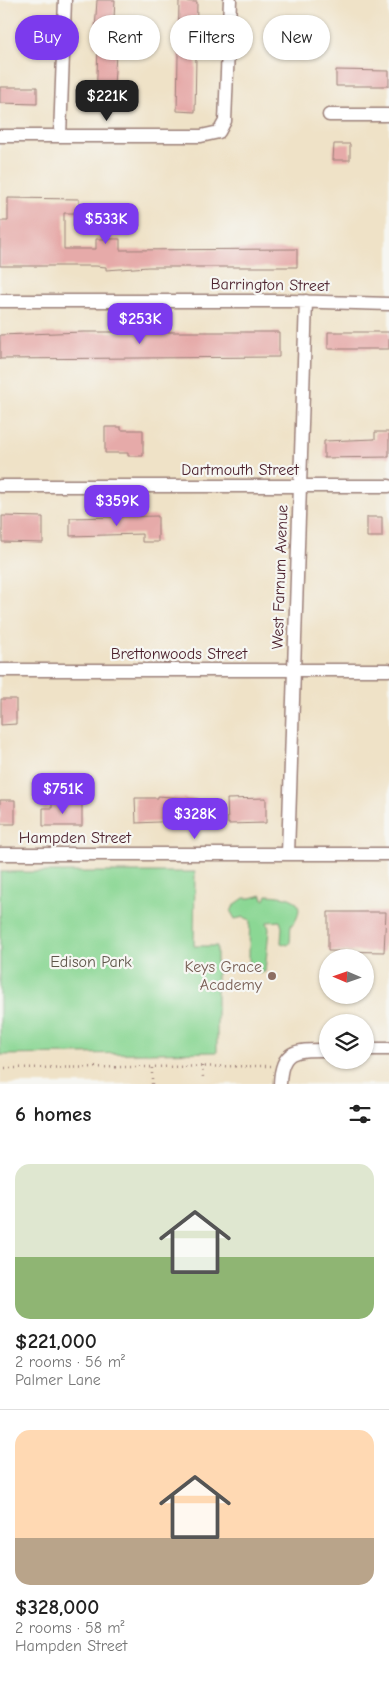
<!DOCTYPE html>
<html lang="en">
<head>
<meta charset="utf-8">
<style>
	:root { --surface:#fff; --page:#f2f2f2; --text:#222; --muted:#767676; --line:#e0e0e0; --accent:#7c3aed }
	body { margin:0; font-family:"Comic Neue",sans-serif; background:var(--page); color:var(--text); height:100vh; display:flex; flex-direction:column; font-size:19px; white-space:nowrap }
	* { box-sizing:border-box; margin:0 }
	p { font-size:16px; color:var(--muted) }
	.icon { flex:none; width:28px; height:28px; fill:none; stroke:currentColor; stroke-width:2; stroke-linecap:round; stroke-linejoin:round }
	.map { position:relative; height:1084px; overflow:hidden }
	.sheet { display:flex; flex-direction:column; background:var(--surface); flex:1 }
	.sheet>* { flex:none }
	.banner { position:absolute; left:15px; top:15px; width:360px; height:45px; display:flex; gap:10px }
	.needle { width:32px; rotate:272deg }
	.buttons { position:absolute; left:319px; top:949px; display:grid; gap:10px }
	.buttons a { display:grid; place-items:center; width:55px; height:55px; border-radius:50%; background:var(--surface); box-shadow:0 1px 4px #0004; font-size:25px }
	.price { position:absolute; translate:-50% -42px; padding:0 11px; border-radius:10px; background:var(--accent); color:#fff; font-size:16px; line-height:32px; filter:drop-shadow(0 1px 2px #0008) }
	.price::after { content:''; position:absolute; left:50%; top:30px; width:15px; height:11px; margin-left:-8px; background:inherit; clip-path:polygon(0 0,100% 0,50% 100%) }
	.price.selected { background:#222; color:#fff }
	ul { padding:0; list-style:none }
	li { display:grid; align-content:center; gap:10px; height:265px; padding:0 15px }
	li+li { border-top:1px solid var(--line) }
	li span { display:grid; place-items:center; height:155px; border-radius:15px; color:#555 }
	li>.icon { margin-inline-start:auto }
	span .icon { width:90px; height:90px; fill:#fffc; stroke-width:1 }
	li b { font-size:21px }
	h2 { display:flex; justify-content:space-between; align-items:center; height:60px; padding:0 15px; font-size:21px }
	.chip { padding:0 18px; border-radius:22px; background:var(--surface); box-shadow:0 1px 4px #0004; font-size:18px; line-height:45px }
	.chip.selected { background:var(--accent); color:#fff }
	.map>svg:first-child { display:block }
	.green { fill:#8bd794; stroke:#6a7b60 }
	.building { fill:#e6aaa9 }
	.lines { fill:none; stroke-linecap:round; stroke-linejoin:round }
	.minor-casing { stroke:#9c8079; stroke-width:15 }
	.path { stroke:#9c8079; stroke-width:2.5; stroke-dasharray:1 4; stroke-linecap:butt }
	.minor { stroke:#fff; stroke-width:12 }
	.education-dot { fill:#8d6e63; stroke:#f6f6f2; stroke-width:2 }
	.labels { text-anchor:middle; dominant-baseline:central; stroke-width:4.5; stroke-linejoin:round; paint-order:stroke }
	.street-label { font-size:16px; fill:#4a1f2b; stroke:#f6f6f2 }
	.park-label { font-size:16px; fill:#5e564a; stroke:#f6f6f2 }
	.education-label { font-size:16px; fill:#785e54; stroke:#f6f6f2; text-anchor:end }
</style>
</head>
<body>
<div class="map">
<svg width="389" height="1084" viewBox="0 0 389 1084">
	<rect width="100%" height="100%" fill="#f6f6f2"/>
	<filter id="ink" filterUnits="userSpaceOnUse"><feTurbulence type="fractalNoise" baseFrequency=".02" numOctaves="2"/><feDisplacementMap in="SourceGraphic" scale="10" xChannelSelector="R" yChannelSelector="G"/><feConvolveMatrix kernelMatrix="1 2 1 2 8 2 1 2 1" color-interpolation-filters="sRGB"/></filter>
	<filter id="wash" filterUnits="userSpaceOnUse"><feTurbulence type="fractalNoise" baseFrequency=".0096" numOctaves="4" result="noise"/><feDisplacementMap in="SourceGraphic" scale="20" xChannelSelector="R" yChannelSelector="G"/><feGaussianBlur stdDeviation="1.12" result="paint"/><feColorMatrix in="noise" values="0 0 0 0 0 0 0 0 0 0 0 0 0 0 0 0 0 1.4 0 .05"/><feComposite in="paint" operator="in"/></filter>
	<g filter="url(#wash)">
		<rect width="100%" height="100%" fill="#efe2c7"/>
		<path class="green" d="M 0,872 L 195,872 L 194,946 L 217,946 L 217,1052 L 0,1055 Z
			M 262,895 L 262,898 L 265,900 L 267,895 C 284,896 307,897 296,920 C 295,921 291,925 291,926 C 290,930 291,937 290,942 L 288,945 L 281,943 L 282,927 L 280,921 L 267,922 L 269,929 L 265,972 L 259,973 L 249,970 C 249,953 249,938 250,920 L 244,917 L 235,919 L 231,912 L 234,905 L 244,898 L 251,898 Z"/>
		<g id="blocks">
			<path class="building" d="M 97,0 L 115,0 L 112,55 L 116,55 L 114,85 L 119,85 L 118,104 L 96,103 L 98,46 L 94,46 Z
				M 179,1 L 197,2 L 195,112 L 177,111 Z
				M 336,70 L 389,71 L 389,86 L 336,86 Z
				M 0,87 L 37,87 L 37,104 L 0,103 Z
				M 334,144 L 350,144 L 350,160 L 333,160 Z
				M 8,198 L 79,199 L 79,213 L 64,213 L 64,249 L 96,249 L 96,239 L 120,239 L 120,250 L 297,249 L 297,267 L 148,267 L 106,270 L 106,267 L 96,266 L 0,266 L 0,221 L 8,221 Z
				M 83,332 L 279,332 L 279,357 L 0,359 L 0,335 Z
				M 328,332 L 389,332 L 389,349 L 328,349 Z
				M 105,427 L 121,427 L 121,430 L 143,430 L 143,456 L 128,456 L 128,453 L 105,453 Z
				M 375,432 L 389,432 L 389,457 L 324,458 L 324,441 L 375,439 Z
				M 2,516 L 43,517 L 43,543 L 2,542 Z
				M 158,516 L 158,542 L 142,542 L 142,534 L 70,536 L 70,518 Z
				M 367,517 L 382,517 L 382,537 L 367,537 Z
				M 1,699 L 16,699 L 16,724 L 1,725 Z
				M 158,796 L 197,799 L 197,823 L 181,823 L 181,821 L 136,823 L 135,798 L 158,798 Z
				M 266,798 L 266,823 L 228,824 L 227,799 Z
				M 0,800 L 15,800 L 15,824 L 0,824 Z
				M 52,802 L 82,802 L 82,826 L 43,826 L 43,808 L 52,808 Z
				M 328,912 L 386,912 L 384,952 L 328,951 Z"/>
		</g>
	</g>
	<g filter="url(#ink)">
		<use href="#blocks" fill-opacity="0" stroke="#9c8079" stroke-width="1"/>
		<g class="lines">
			<g class="minor-casing">
				<path id="minor" d="M 329,115 L 389,115
					M 0,136 L 201,136 L 219,132 L 225,121 L 230,0
					M 60,136 L 65,0
					M 0,301 L 290,301 L 389,304
					M 0,486 L 389,486
					M 0,670 L 389,670
					M 0,854 L 389,854
					M 288,854 L 306,301
					M 365,1049 L 389,1049
					M 280,1084 C 281,1048 297,1050 328,1050"/>
			</g>
			<path class="path" d="M 202,1066 L 203,1077
				M 0,1068 L 271,1066
				M 152,1084 L 152,1067"/>
			<use href="#minor" class="minor"/>
		</g>
	</g>
	<circle class="education-dot" cx="272" cy="976" r="5"/>
	<g class="labels">
		<g class="street-label">
			<text transform="translate(270 285) rotate(1)">Barrington Street</text>
			<text x="240" y="470">Dartmouth Street</text>
			<text transform="translate(280 577) rotate(-88)">West Farnum Avenue</text>
			<text x="179" y="654">Brettonwoods Street</text>
			<text x="75" y="838">Hampden Street</text>
		</g>
		<g class="park-label">
			<text x="91" y="962">Edison Park</text>
		</g>
		<g class="education-label">
			<text x="262" y="967">Keys Grace<tspan x="262" dy="18">Academy</tspan></text>
		</g>
	</g>
</svg>
<div class="buttons">
<a><svg class="needle" viewBox="-14 -14 28 28"><path d="M0-13l5 13h-10z" fill="#e53935"/><path d="M0 13l5-13h-10z" fill="#767676"/></svg></a>
<a><svg class="icon" aria-label="layers" viewBox="0 0 24 24"><path d="M12 4l9 5-9 5-9-5zM3 14l9 5 9-5"/></svg></a>
</div>
<b class="price selected" style="left:107px;top:122px">$221K</b>
<b class="price" style="left:106px;top:245px">$533K</b>
<b class="price" style="left:140px;top:345px">$253K</b>
<b class="price" style="left:117px;top:527px">$359K</b>
<b class="price" style="left:63px;top:815px">$751K</b>
<b class="price" style="left:195px;top:840px">$328K</b>
<div class="banner">
<a class="chip selected">Buy</a>
<a class="chip">Rent</a>
<a class="chip">Filters</a>
<a class="chip">New</a>
</div>
</div>
<section class="sheet">
<h2>6 homes<svg class="icon" aria-label="filters" viewBox="0 0 24 24"><path d="M4 7h16M4 17h16"/><circle cx="9" cy="7" r="2"/><circle cx="15" cy="17" r="2"/></svg></h2>
<ul>
<li><span style="background:linear-gradient(#dfe7d0 60%,#8fb573 0)"><svg class="icon" aria-label="home" viewBox="0 0 24 24"><path d="M3 11l9-7 9 7M6 9v11h12V9"/></svg></span><div><b>$221,000</b><p>2 rooms · 56 m²</p><p>Palmer Lane</p></div></li>
<li><span style="background:linear-gradient(#ffd9b3 70%,#b9a48a 0)"><svg class="icon" aria-label="home" viewBox="0 0 24 24"><path d="M3 11l9-7 9 7M6 9v11h12V9"/></svg></span><div><b>$328,000</b><p>2 rooms · 58 m²</p><p>Hampden Street</p></div></li>
</ul>
</section>
</body>
</html>
